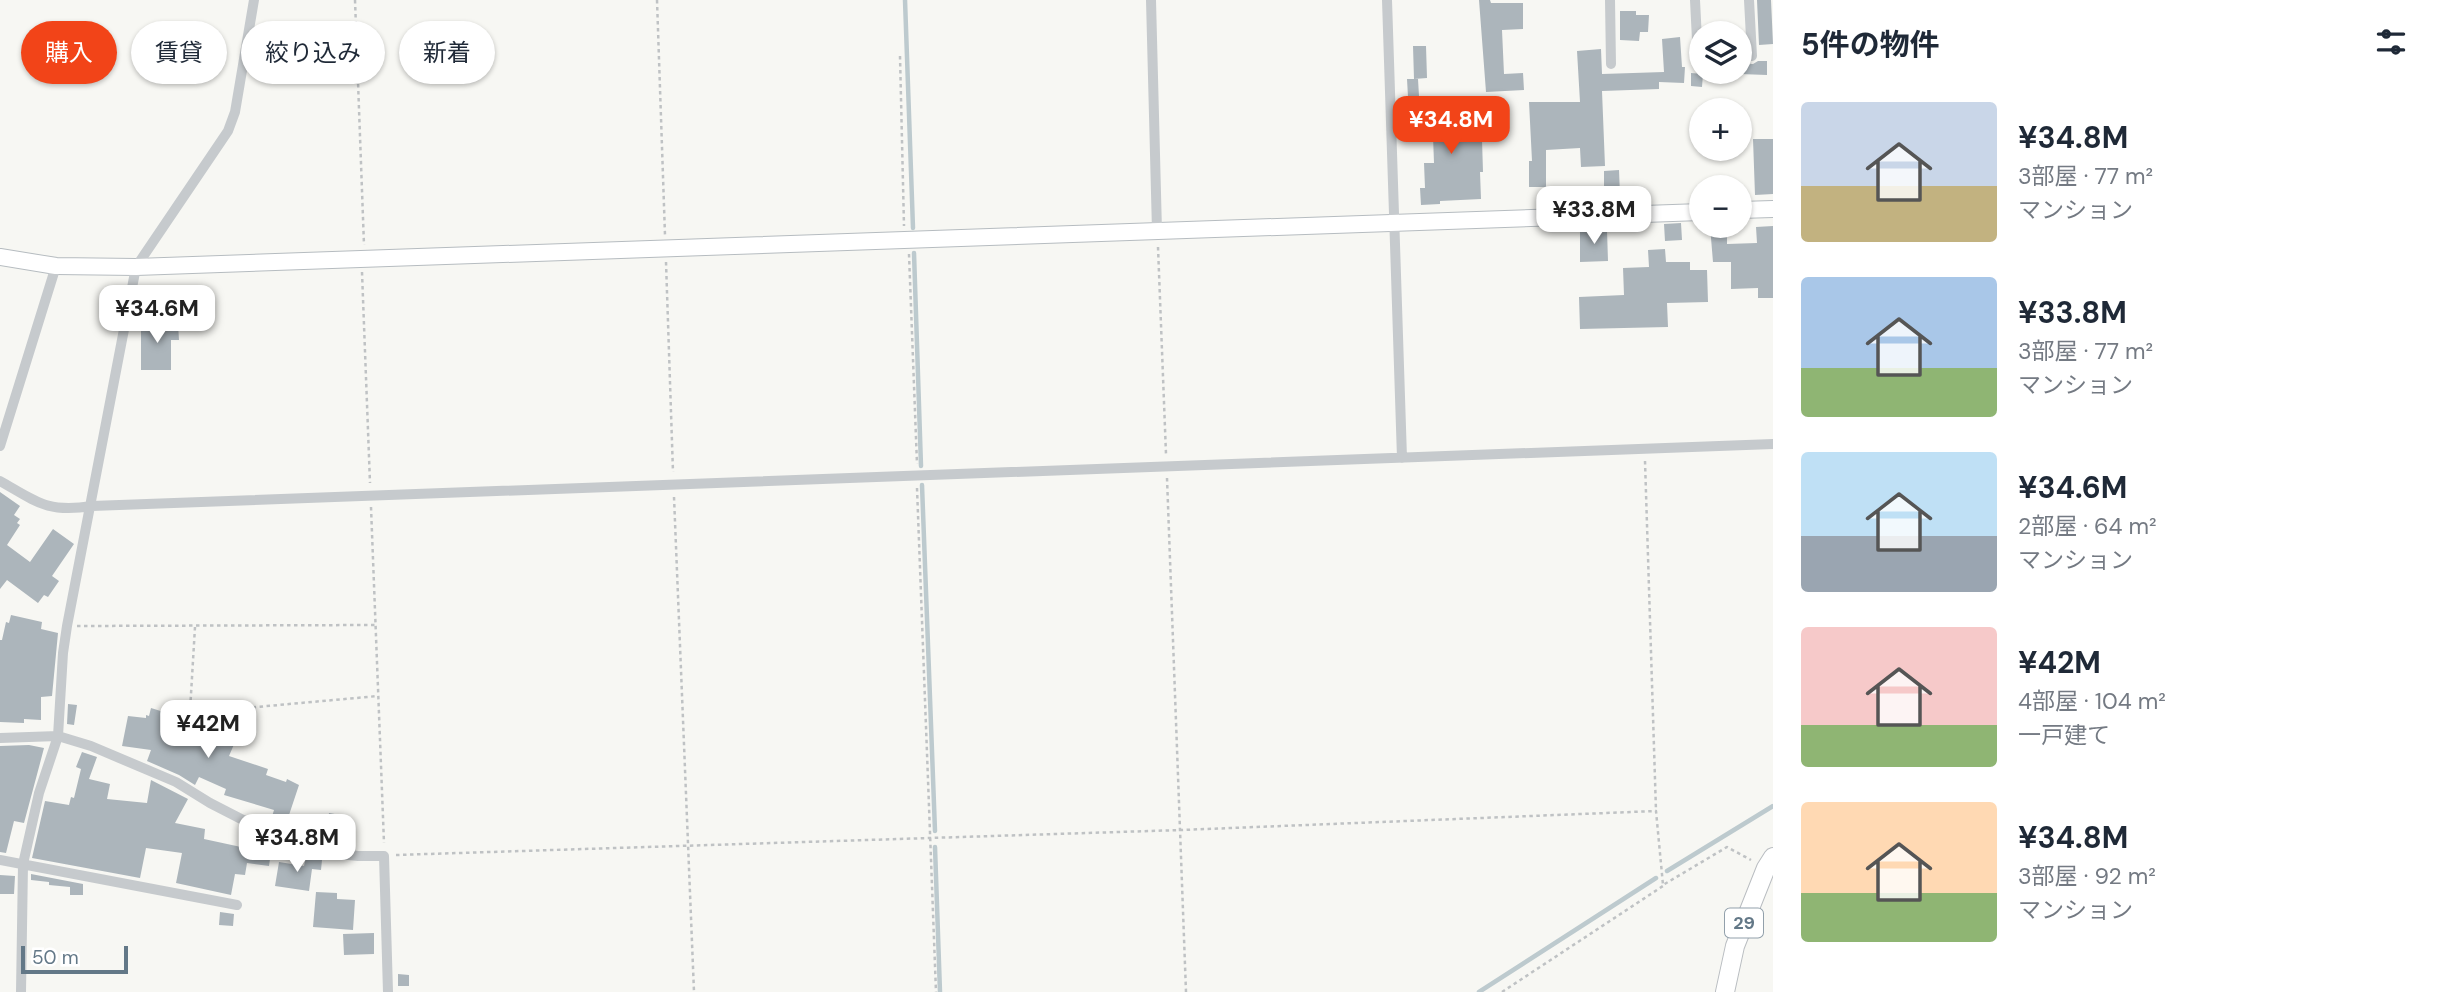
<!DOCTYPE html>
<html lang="ja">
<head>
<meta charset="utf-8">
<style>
	:root { --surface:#fff; --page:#f2f2f3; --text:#1f2937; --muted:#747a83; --accent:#f24418 }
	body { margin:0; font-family:"DM Sans","Noto Sans JP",sans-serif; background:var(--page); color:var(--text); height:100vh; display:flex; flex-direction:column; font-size:26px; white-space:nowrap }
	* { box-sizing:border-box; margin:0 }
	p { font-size:23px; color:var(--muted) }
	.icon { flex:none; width:38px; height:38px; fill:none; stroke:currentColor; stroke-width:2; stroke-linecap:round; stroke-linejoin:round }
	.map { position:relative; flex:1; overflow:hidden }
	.drawer { display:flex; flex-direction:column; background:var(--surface); width:665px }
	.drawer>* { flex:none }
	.hud { position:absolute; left:21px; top:21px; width:665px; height:63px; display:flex; gap:14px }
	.controls { position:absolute; left:1689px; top:21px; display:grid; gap:14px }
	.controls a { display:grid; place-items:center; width:63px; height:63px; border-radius:50%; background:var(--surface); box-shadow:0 2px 5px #0004; font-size:35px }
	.scale { position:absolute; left:21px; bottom:18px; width:107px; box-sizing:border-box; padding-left:7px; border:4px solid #637887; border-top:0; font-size:19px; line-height:24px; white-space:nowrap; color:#637887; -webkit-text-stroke:5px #fff; paint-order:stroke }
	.price { position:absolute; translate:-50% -60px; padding:0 16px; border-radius:14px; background:#fff; color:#222; font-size:23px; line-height:46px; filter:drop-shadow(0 2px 4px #0008) }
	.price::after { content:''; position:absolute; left:50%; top:42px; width:21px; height:16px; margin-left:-10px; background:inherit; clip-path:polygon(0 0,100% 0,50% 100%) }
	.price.current { background:var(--accent); color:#fff }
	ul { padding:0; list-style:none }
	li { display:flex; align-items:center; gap:21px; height:175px; padding:0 28px }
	li span { display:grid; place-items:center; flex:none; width:196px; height:140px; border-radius:7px; color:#555 }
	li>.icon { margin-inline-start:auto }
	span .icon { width:84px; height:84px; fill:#fffc; stroke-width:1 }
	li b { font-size:30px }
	h2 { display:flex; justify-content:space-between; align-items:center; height:84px; padding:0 28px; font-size:30px }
	.pill { padding:0 24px; border-radius:32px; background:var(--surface); box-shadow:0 2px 5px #0004; font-size:24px; line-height:63px }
	.pill.current { background:var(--accent); color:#fff }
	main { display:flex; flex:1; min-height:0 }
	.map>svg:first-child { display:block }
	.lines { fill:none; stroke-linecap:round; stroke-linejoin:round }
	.stream { stroke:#bdcace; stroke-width:4.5 }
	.building { fill:#acb5bb }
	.secondary-casing { stroke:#b6bcc0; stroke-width:18 }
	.primary-casing { stroke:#b9bdc1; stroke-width:20 }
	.path { stroke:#bfc2c4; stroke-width:2.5; stroke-dasharray:3.5 3.5; stroke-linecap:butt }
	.street { stroke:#c6cacd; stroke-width:10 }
	.secondary { stroke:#fff; stroke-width:16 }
	.primary { stroke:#fff; stroke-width:18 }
	.labels { text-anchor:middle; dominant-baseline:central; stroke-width:7; stroke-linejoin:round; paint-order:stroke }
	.shield { fill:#fff; stroke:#92a0ab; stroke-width:2 }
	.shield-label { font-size:18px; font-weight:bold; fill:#637887 }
</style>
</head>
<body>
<main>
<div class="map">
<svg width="1773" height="992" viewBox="0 0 1773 992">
	<rect width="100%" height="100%" fill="#f7f7f3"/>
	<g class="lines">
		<path class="stream" d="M 905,0 L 913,228
			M 914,253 L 921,466
			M 922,485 L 935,831
			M 935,847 L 940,992
			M 1667,871 L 1773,806
			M 1479,992 L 1656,878"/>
	</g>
	<path class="building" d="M 1479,0 L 1490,0 L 1491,3 L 1523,3 L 1523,29 L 1502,30 L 1504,74 L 1523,73 L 1524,90 L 1486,92 Z
		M 1757,0 L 1771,0 L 1773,44 L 1759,45 Z
		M 1620,11 L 1636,11 L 1636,15 L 1649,15 L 1648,32 L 1640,32 L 1639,41 L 1620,40 Z
		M 1680,37 L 1682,67 L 1685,67 L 1684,83 L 1659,82 L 1659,89 L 1602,91 L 1605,166 L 1581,167 L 1580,148 L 1546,150 L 1546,187 L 1529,187 L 1529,161 L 1532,161 L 1529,102 L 1580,102 L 1577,51 L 1601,49 L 1602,74 L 1664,72 L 1662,39 Z
		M 1413,46 L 1426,46 L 1427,78 L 1414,79 Z
		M 1758,61 L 1767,61 L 1767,75 L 1740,74 L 1740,63 L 1753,64 Z
		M 1691,73 L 1703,74 L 1702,87 L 1691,86 Z
		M 1407,79 L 1418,79 L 1419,96 L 1408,97 Z
		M 1467,107 L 1481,107 L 1483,172 L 1480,172 L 1481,199 L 1440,201 L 1440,204 L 1421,205 L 1420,188 L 1425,188 L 1424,163 L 1434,163 L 1433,136 L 1402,137 L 1402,119 L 1454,118 L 1454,110 L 1467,109 Z
		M 1753,139 L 1773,139 L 1773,194 L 1755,195 Z
		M 1619,170 L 1620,195 L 1604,195 L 1604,171 Z
		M 1681,223 L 1682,240 L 1665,241 L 1664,224 Z
		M 1710,226 L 1727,226 L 1727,244 L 1757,243 L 1756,227 L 1773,226 L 1773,298 L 1758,298 L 1758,288 L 1731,289 L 1731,262 L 1713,262 Z
		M 1580,230 L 1607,230 L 1608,261 L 1580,262 Z
		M 1665,249 L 1666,262 L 1690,262 L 1690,270 L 1707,270 L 1708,302 L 1667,303 L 1668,327 L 1580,329 L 1579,297 L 1624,295 L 1623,268 L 1649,267 L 1648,250 Z
		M 141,322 L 178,324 L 179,340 L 171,340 L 171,370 L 141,370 Z
		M 0,492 L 20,506 L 14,515 L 20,519 L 17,523 L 20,525 L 7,545 L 30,562 L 53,529 L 74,544 L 52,576 L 59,581 L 48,597 L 44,595 L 38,603 L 7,580 L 0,589 Z
		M 11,615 L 42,622 L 41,629 L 58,633 L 52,696 L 41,697 L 41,720 L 24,719 L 24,723 L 0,722 L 0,640 L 2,640 L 6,622 L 9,623 Z
		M 68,704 L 77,705 L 74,725 L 67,724 Z
		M 151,708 L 199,723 L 198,717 L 238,735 L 229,756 L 268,769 L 266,775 L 286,782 L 287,779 L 299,785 L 285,827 L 270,823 L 274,810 L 224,795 L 226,789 L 199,777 L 195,785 L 179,775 L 147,761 L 151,750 L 122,746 L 128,716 L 146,718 L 146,715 L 149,716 Z
		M 29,745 L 44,748 L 39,767 L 24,823 L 14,821 L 6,853 L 0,852 L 0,746 Z
		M 82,752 L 97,757 L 89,779 L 110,784 L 107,799 L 147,803 L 151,780 L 188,799 L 175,823 L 205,829 L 204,839 L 241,847 L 246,830 L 272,844 L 269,866 L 247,863 L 245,875 L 235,874 L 231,895 L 176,883 L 182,853 L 146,848 L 140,878 L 32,858 L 45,801 L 69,805 L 71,797 L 74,798 L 81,769 L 76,767 Z
		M 329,813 L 346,816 L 341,841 L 334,840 L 334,845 L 320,842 L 324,819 L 328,819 Z
		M 306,857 L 322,860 L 321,870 L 312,869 L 309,891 L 275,886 L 279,862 L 304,866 Z
		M 31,874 L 83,884 L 83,895 L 70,895 L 70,887 L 49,885 L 49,882 L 31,880 Z
		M 0,875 L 15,876 L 14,894 L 0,894 Z
		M 316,892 L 337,893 L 337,899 L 355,900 L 353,930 L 313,927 Z
		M 220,912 L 234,914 L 233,926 L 219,925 Z
		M 374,933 L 374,954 L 344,955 L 343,934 Z
		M 398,974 L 409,975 L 409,986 L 398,986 Z"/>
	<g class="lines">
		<g class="secondary-casing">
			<path id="secondary" d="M 1740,210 L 1773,209
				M 0,257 L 56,266 L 136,267 L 1701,212"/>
		</g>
		<g class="primary-casing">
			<path id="primary" d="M 1725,992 L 1735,946 L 1766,868 L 1773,857"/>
		</g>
		<path class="path" d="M 355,0 L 364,245
			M 657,0 L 665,235
			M 900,56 L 904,226
			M 1158,247 L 1166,454
			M 909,254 L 917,464
			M 666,262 L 673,472
			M 362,272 L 370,483
			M 1645,461 L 1656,811
			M 1167,478 L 1186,992
			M 917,488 L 936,992
			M 674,497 L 694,992
			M 371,507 L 384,843
			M 77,626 L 375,625
			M 195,627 L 190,711 L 201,712 L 378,696
			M 396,855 L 1181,830 L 1656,811 L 1663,885 L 1727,847 L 1751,860
			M 1502,992 L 1663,886"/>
		<path class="street" d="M 1151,0 L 1157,231
			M 1387,0 L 1402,458
			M 1610,0 L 1611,64
			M 1695,0 L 1698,60
			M 1749,0 L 1752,56
			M 0,446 L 56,266
			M 0,481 C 37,502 47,513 92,506 L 1773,444
			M 0,738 L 58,736 L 91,746 L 176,782 L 210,803 L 278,838 L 311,851 L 358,856 L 384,856 L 388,992
			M 0,860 L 237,905
			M 21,992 L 23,864 L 39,793 L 58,736 L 63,653 L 67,626 L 136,267 L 228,131 L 235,112 L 254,0"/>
		<use href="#secondary" class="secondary"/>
		<use href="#primary" class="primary"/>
	</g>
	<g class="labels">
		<rect class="shield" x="1725" y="908.5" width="38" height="29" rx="5"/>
		<g class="shield-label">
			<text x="1744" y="923">29</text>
		</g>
	</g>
</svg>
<div class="controls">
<a><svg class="icon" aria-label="layers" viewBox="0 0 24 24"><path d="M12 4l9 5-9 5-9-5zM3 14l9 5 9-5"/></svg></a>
<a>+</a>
<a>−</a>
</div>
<div class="scale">50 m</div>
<b class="price current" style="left:1451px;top:156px">¥34.8M</b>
<b class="price" style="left:1594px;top:246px">¥33.8M</b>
<b class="price" style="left:157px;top:345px">¥34.6M</b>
<b class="price" style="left:208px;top:760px">¥42M</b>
<b class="price" style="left:297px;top:874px">¥34.8M</b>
<div class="hud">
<a class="pill current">購入</a>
<a class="pill">賃貸</a>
<a class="pill">絞り込み</a>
<a class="pill">新着</a>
</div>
</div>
<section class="drawer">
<h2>5件の物件<svg class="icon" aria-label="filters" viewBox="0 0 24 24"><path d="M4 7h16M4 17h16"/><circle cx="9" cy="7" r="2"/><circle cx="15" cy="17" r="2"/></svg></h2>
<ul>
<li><span style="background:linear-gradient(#c9d6e8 60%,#c2b280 0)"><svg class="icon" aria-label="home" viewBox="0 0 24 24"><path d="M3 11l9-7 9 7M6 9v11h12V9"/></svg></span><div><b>¥34.8M</b><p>3部屋 · 77 m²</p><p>マンション</p></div></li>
<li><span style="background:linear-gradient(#a9c7e8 65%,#8fb573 0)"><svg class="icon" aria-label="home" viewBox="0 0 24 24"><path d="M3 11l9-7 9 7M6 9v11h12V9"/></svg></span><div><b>¥33.8M</b><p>3部屋 · 77 m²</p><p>マンション</p></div></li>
<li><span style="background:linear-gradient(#bfe0f5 60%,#9aa5b1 0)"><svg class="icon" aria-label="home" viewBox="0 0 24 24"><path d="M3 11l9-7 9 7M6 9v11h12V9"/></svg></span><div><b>¥34.6M</b><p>2部屋 · 64 m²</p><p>マンション</p></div></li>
<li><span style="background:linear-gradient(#f6c9c9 70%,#8fb573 0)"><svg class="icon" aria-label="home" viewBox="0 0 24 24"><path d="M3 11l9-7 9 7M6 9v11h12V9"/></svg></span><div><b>¥42M</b><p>4部屋 · 104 m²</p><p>一戸建て</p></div></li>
<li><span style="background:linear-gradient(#ffd9b3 65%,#8fb573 0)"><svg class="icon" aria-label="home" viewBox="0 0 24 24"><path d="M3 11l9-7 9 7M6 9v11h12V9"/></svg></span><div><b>¥34.8M</b><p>3部屋 · 92 m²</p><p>マンション</p></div></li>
</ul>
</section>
</main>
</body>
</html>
